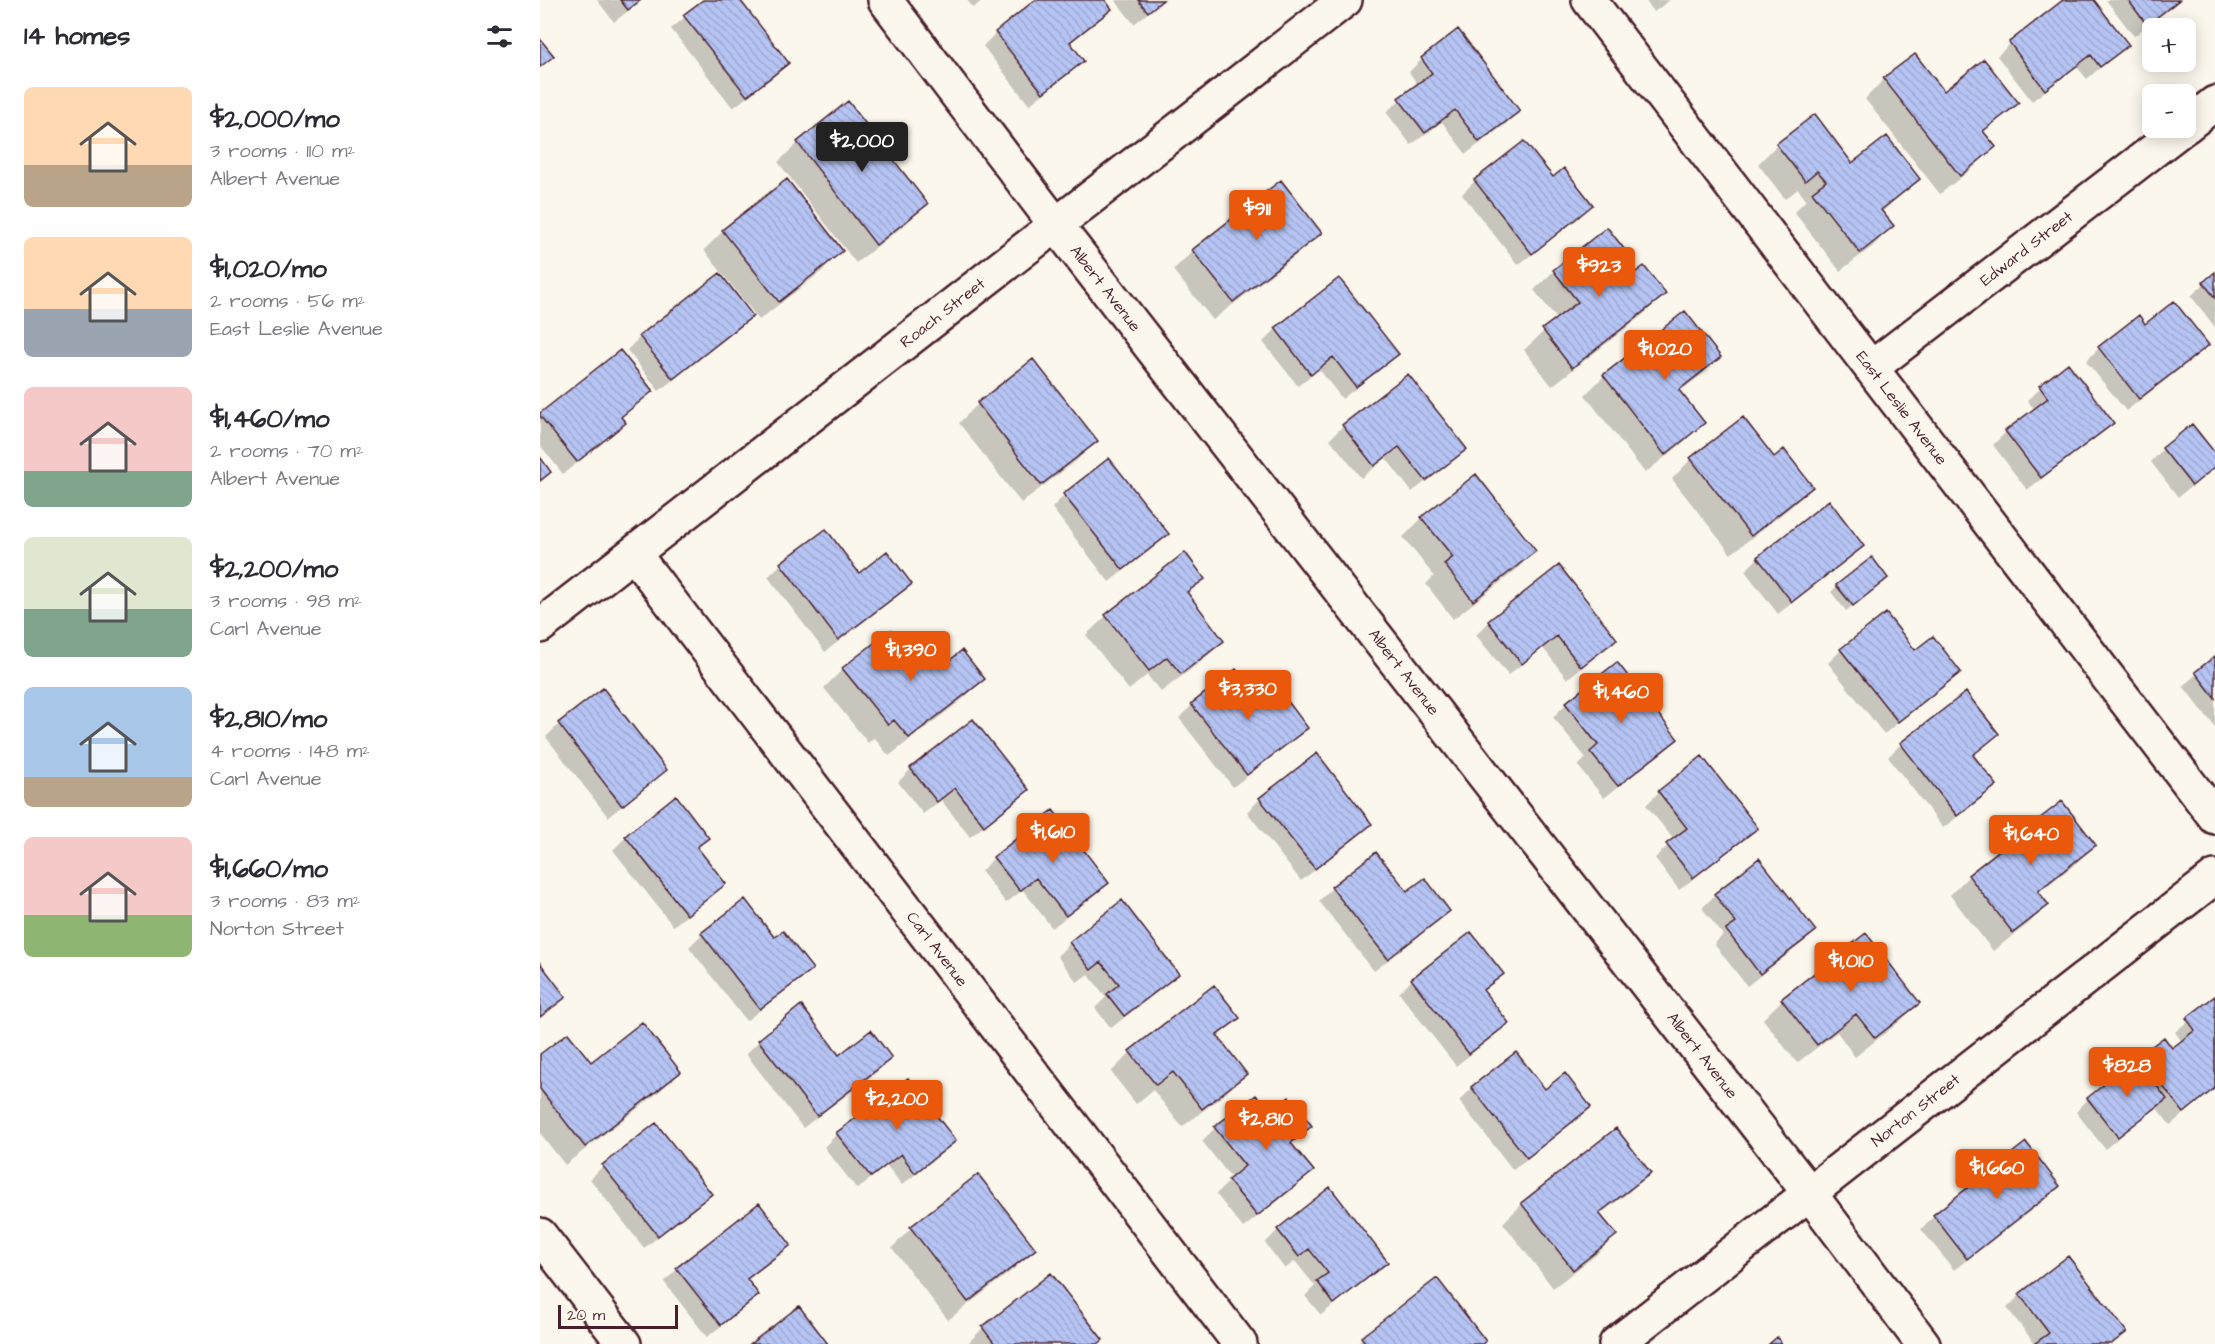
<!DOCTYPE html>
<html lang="en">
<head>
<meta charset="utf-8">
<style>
	:root { --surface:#fff; --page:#f2f2f3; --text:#2b2b33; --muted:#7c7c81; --accent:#ea580c }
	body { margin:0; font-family:"Architects Daughter",sans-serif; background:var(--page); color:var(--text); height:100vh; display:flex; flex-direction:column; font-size:22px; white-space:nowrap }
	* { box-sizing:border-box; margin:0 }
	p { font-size:20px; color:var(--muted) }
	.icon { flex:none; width:33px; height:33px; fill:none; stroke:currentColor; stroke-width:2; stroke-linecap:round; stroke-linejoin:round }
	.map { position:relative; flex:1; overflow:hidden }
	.sheet { display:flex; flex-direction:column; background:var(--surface); width:540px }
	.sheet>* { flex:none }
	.buttons { position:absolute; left:1602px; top:18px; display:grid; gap:12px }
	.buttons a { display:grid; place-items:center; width:54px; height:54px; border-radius:9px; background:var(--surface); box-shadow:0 3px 15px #0003; font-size:30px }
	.scale { position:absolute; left:18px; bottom:15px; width:120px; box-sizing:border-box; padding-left:6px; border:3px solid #4a1f2b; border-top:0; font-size:16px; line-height:21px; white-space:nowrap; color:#4a1f2b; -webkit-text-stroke:4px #fbf7ec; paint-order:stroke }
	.price { position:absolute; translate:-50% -51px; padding:0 14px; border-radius:6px; background:var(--accent); color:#fff; font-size:20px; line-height:39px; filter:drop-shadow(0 2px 3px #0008) }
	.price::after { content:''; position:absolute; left:50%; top:36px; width:18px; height:14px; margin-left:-9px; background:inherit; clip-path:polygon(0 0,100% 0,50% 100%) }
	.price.on { background:#222; color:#fff }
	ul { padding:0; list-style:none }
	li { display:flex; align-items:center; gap:18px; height:150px; padding:0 24px }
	li span { display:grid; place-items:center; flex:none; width:168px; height:120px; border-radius:9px; color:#555 }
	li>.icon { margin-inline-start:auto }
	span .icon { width:72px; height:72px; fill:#fffc; stroke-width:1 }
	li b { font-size:26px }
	h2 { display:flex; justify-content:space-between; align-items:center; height:72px; padding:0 24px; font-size:26px }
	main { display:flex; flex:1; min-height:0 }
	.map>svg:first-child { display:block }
	.shadow { fill:#0003 }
	.building { fill:url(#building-back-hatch); stroke:#4a1f2b; stroke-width:1.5 }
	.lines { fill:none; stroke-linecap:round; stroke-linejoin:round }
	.minor-casing { stroke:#4a1f2b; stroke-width:38 }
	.minor { stroke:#fbf7ec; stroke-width:33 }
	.labels { text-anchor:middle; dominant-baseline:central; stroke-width:4.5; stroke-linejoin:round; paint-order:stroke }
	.street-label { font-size:16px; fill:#4a1f2b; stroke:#fbf7ec }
</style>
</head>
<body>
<main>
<section class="sheet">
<h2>14 homes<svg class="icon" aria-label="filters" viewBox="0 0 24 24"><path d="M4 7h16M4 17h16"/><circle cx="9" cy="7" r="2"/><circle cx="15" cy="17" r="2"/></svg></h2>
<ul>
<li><span style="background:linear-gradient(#ffd9b3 65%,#b9a48a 0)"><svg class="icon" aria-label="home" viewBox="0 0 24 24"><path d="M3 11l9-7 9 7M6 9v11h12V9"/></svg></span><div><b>$2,000/mo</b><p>3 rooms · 110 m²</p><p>Albert Avenue</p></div></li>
<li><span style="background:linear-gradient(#ffd9b3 60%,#9aa5b1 0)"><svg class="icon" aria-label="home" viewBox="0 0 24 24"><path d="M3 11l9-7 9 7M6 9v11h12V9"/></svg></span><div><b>$1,020/mo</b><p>2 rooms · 56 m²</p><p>East Leslie Avenue</p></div></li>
<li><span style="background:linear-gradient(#f6c9c9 70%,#7fa58c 0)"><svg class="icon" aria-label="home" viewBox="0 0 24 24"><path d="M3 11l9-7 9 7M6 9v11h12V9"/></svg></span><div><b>$1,460/mo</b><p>2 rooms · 70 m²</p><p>Albert Avenue</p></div></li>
<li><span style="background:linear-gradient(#dfe7d0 60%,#7fa58c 0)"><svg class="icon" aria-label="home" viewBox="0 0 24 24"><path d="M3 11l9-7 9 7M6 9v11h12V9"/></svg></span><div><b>$2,200/mo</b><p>3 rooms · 98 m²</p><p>Carl Avenue</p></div></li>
<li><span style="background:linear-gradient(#a9c7e8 75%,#b9a48a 0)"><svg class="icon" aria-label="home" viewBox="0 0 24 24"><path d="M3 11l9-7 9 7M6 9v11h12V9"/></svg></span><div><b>$2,810/mo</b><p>4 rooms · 148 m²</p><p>Carl Avenue</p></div></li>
<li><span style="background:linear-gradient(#f6c9c9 65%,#8fb573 0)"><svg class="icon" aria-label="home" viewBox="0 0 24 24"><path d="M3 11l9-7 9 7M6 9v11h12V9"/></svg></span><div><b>$1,660/mo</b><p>3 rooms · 83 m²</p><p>Norton Street</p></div></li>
</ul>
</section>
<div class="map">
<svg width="1675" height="1344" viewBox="0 0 1675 1344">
	<defs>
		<pattern id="building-back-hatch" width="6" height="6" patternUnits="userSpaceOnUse" patternTransform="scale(1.5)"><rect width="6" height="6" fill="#b6c4f4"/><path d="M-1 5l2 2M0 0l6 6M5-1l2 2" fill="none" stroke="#9ea8d1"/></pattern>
	</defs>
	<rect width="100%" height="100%" fill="#fbf7ec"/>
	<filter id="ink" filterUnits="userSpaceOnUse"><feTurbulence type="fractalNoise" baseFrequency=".0167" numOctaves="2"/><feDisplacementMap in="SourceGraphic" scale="12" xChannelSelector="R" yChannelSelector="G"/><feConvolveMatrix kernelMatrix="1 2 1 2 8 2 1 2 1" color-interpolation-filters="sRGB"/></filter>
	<g filter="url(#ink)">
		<path class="shadow" d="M 57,0 L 102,0 L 74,22 Z
			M 165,0 L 198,0 L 247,63 L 234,76 L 193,108 L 131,29 Z
			M 427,0 L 443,0 L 433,8 Z
			M 498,0 L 563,0 L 570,9 L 529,44 L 542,60 L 530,73 L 489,105 L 443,46 L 456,33 Z
			M 575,0 L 624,0 L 594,24 Z
			M 1105,0 L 1130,0 L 1114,12 Z
			M 1525,0 L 1552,0 L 1587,45 L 1547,79 L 1537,67 L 1492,101 L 1457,56 L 1470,44 Z
			M 1566,0 L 1641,0 L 1594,36 Z
			M 918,31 L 978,111 L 966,124 L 926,154 L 902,122 L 871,145 L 846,112 L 878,85 L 869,72 L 881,60 Z
			M 1344,79 L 1403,93 L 1477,103 L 1443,133 L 1454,147 L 1435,166 L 1400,194 L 1325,99 Z
			M 308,103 L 386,204 L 367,223 L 316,263 L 238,162 L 258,143 Z
			M 1237,145 L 1378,179 L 1341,213 L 1352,226 L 1333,246 L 1300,271 L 1254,212 L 1266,200 L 1258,189 L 1245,199 L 1218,164 Z
			M 1013,179 L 1051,205 L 1039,218 L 978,265 L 922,194 L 935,181 Z
			M 183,231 L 301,251 L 282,271 L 219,320 L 164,250 Z
			M 780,232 L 760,252 L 673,320 L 633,270 L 653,251 Z
			M 1086,254 L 1077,263 L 1089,279 L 1124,294 L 1105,313 L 1012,386 L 984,350 L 1017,319 L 994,290 L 1014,271 Z
			M 1675,274 L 1675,327 L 1651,296 Z
			M 799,280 L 857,354 L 844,367 L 802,399 L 779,369 L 758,386 L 723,342 L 736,329 Z
			M 211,316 L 198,329 L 119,391 L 87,350 L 100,337 Z
			M 1605,326 L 1667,345 L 1654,358 L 1586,411 L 1546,361 L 1559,348 Z
			M 1179,357 L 1160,376 L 1139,392 L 1163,423 L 1144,442 L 1105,473 L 1045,395 L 1064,376 Z
			M 1528,365 L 1572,422 L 1559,435 L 1487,490 L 1453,445 L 1466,432 L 1495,410 L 1487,400 Z
			M 111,391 L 80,418 L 84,423 L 71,436 L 23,474 L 0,445 L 0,415 Z
			M 438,404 L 556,441 L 537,460 L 481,503 L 419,423 Z
			M 1203,419 L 1234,459 L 1271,487 L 1252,506 L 1191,554 L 1132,479 L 1151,459 Z
			M 803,426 L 925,449 L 912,461 L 872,492 L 846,458 L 821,478 L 790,439 Z
			M 1623,449 L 1675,456 L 1675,467 L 1638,497 L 1611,462 Z
			M 524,495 L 627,534 L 614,547 L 569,582 L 512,508 Z
			M 882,518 L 994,551 L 975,571 L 913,619 L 886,584 L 894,576 L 863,537 Z
			M 1322,545 L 1309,558 L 1238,614 L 1205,571 L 1218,558 Z
			M 644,555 L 663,578 L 647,595 L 682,641 L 663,660 L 621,692 L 607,675 L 589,690 L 546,635 L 566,616 Z
			M 241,564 L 319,575 L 370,584 L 357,596 L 285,652 L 228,577 Z
			M 1340,584 L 1306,611 L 1291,592 L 1297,586 Z
			M 949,622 L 1075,639 L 1062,651 L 1027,679 L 1003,648 L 968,675 L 936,635 Z
			M 1301,650 L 1375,652 L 1419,672 L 1406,685 L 1344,734 L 1288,663 Z
			M 1675,658 L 1675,727 L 1643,686 Z
			M 409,663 L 443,679 L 424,698 L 349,756 L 334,738 L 328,743 L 284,688 L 303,669 Z
			M 62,690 L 125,770 L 112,783 L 68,817 L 6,737 L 19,724 Z
			M 1426,694 L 1457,734 L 1432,756 L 1455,785 L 1442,798 L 1403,828 L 1348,757 L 1361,744 Z
			M 1026,704 L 1136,739 L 1123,752 L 1064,798 L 1038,766 L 1046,758 L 1013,717 Z
			M 652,705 L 724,707 L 766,727 L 753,740 L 693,787 L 639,718 Z
			M 371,769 L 487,790 L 474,803 L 430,837 L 401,800 L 383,814 L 358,782 Z
			M 1119,792 L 1216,828 L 1203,840 L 1139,890 L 1115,858 L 1134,840 L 1106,805 Z
			M 720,799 L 830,824 L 817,837 L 761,881 L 707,812 Z
			M 86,837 L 167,838 L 157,849 L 184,884 L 171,897 L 133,926 L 73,850 Z
			M 1554,845 L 1535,864 L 1498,893 L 1507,905 L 1488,924 L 1453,951 L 1410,895 L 1429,876 Z
			M 454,858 L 567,883 L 554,896 L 512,928 L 483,890 L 466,903 L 441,871 Z
			M 1219,861 L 1274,931 L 1261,944 L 1207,986 L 1174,944 L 1183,935 L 1162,908 L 1175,895 Z
			M 792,888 L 867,893 L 908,910 L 895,923 L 834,971 L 779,901 Z
			M 205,901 L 234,939 L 271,968 L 258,981 L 206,1021 L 149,947 L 162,934 Z
			M 582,902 L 637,974 L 624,987 L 571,1028 L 555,1008 L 566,997 L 548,974 L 537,982 L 517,956 L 530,943 Z
			M 0,966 L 24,997 L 0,1018 Z
			M 962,973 L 943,991 L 967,1023 L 954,1036 L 916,1066 L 859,993 L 872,980 Z
			M 674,987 L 698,1017 L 677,1038 L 705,1074 L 686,1093 L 642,1127 L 613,1090 L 596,1104 L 571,1072 L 590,1053 Z
			M 1675,998 L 1675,1089 L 1630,1125 L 1616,1107 L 1565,1149 L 1536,1112 L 1548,1099 L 1600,1057 L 1632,1050 L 1642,1042 L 1635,1032 Z
			M 1242,1000 L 1378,1003 L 1359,1022 L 1315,1057 L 1297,1032 L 1257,1063 L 1223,1019 Z
			M 261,1008 L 299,1057 L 351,1058 L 338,1071 L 263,1128 L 206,1054 L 219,1041 Z
			M 0,1056 L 50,1064 L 139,1072 L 120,1091 L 25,1165 L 0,1133 Z
			M 932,1088 L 1005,1091 L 1049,1107 L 1036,1120 L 973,1170 L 919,1101 Z
			M 729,1115 L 770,1126 L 751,1144 L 772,1171 L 759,1184 L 703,1228 L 676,1194 L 692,1179 L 662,1141 L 675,1128 Z
			M 116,1125 L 170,1194 L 157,1207 L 104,1248 L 50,1179 L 63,1166 Z
			M 297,1134 L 414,1141 L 401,1154 L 362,1185 L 347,1166 L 317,1189 L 284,1147 Z
			M 1109,1172 L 1089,1192 L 1059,1215 L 1075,1235 L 1056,1255 L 1013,1288 L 963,1223 L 982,1204 Z
			M 438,1176 L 494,1248 L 475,1268 L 408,1320 L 352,1248 L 371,1228 Z
			M 1518,1186 L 1506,1199 L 1414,1270 L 1381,1229 L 1394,1216 Z
			M 738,1230 L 846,1261 L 833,1274 L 781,1315 L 765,1296 L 775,1286 L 755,1261 L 745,1269 L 725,1243 Z
			M 249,1245 L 206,1281 L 217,1295 L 204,1308 L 167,1337 L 124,1282 L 137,1269 Z
			M 1528,1258 L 1585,1331 L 1573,1344 L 1495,1344 L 1467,1308 L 1480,1295 Z
			M 443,1328 L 557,1344 L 427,1344 Z
			M 822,1338 L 941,1344 L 817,1344 Z"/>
		<path class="building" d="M 80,0 L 101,0 L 88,10 Z
			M 163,0 L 200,0 L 249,63 L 207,96 L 143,15 Z
			M 495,0 L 565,0 L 572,9 L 530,42 L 544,61 L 503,93 L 455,32 Z
			M 598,0 L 623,0 L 608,12 Z
			M 1523,0 L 1554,0 L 1589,45 L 1560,67 L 1551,55 L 1505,90 L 1469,42 Z
			M 1588,0 L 1639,0 L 1607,25 Z
			M 918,29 L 980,111 L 939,142 L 915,110 L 885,133 L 858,98 L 892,73 L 881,58 Z
			M 0,39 L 14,56 L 0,67 Z
			M 1375,54 L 1404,91 L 1444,59 L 1479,103 L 1443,131 L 1456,147 L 1420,176 L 1343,78 Z
			M 308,101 L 388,204 L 336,245 L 257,142 Z
			M 1275,114 L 1312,163 L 1347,136 L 1380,179 L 1341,210 L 1354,226 L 1320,253 L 1272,192 L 1286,181 L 1277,171 L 1265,181 L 1236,144 Z
			M 984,141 L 1013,177 L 1024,168 L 1053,205 L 992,254 L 934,180 Z
			M 247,179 L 303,251 L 239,302 L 182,230 Z
			M 741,180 L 782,233 L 693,302 L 652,250 Z
			M 1067,227 L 1088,254 L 1078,262 L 1089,277 L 1104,266 L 1126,294 L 1032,368 L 1002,329 L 1038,302 L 1013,270 Z
			M 1675,272 L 1675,298 L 1663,282 Z
			M 180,273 L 213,316 L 133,379 L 99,336 Z
			M 799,278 L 859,354 L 816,387 L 793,357 L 771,375 L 735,328 Z
			M 1634,301 L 1669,345 L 1599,399 L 1558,347 L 1599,315 L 1605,324 Z
			M 1145,311 L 1181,357 L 1139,390 L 1165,423 L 1125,455 L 1063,375 Z
			M 80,350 L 113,391 L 81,417 L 86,423 L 37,462 L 0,416 L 0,413 Z
			M 493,359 L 558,441 L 501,485 L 437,403 Z
			M 1528,363 L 1574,423 L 1501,478 L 1465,431 L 1508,398 L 1499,386 Z
			M 868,374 L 927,449 L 886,481 L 859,447 L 834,466 L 802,425 Z
			M 1203,417 L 1234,457 L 1244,449 L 1273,487 L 1211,536 L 1150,458 Z
			M 1652,424 L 1675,453 L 1675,467 L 1652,486 L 1622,448 Z
			M 0,457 L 11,472 L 0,481 Z
			M 569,458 L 629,534 L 583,570 L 523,494 Z
			M 936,474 L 996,551 L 933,601 L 904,564 L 913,557 L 881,517 Z
			M 1289,500 L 1324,546 L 1252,602 L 1217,557 Z
			M 286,529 L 319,573 L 347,551 L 372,584 L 298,640 L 240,563 Z
			M 645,552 L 665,579 L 647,592 L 684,641 L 641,674 L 627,657 L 609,671 L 565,615 Z
			M 1332,557 L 1348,578 L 1313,606 L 1296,585 Z
			M 1019,565 L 1077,639 L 1041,667 L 1017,636 L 982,664 L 948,621 Z
			M 1346,613 L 1375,650 L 1393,636 L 1421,672 L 1358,722 L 1300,649 Z
			M 351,630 L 376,662 L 397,646 L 409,661 L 422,650 L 445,679 L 369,738 L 354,720 L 348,725 L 302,668 Z
			M 1675,656 L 1675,698 L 1655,672 Z
			M 1077,662 L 1138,739 L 1078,786 L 1050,752 L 1058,745 L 1025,703 Z
			M 696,669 L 724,705 L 741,692 L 768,728 L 707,775 L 651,704 Z
			M 63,688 L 127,770 L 82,806 L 18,723 Z
			M 1426,692 L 1459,734 L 1433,755 L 1457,785 L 1417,816 L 1360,743 Z
			M 433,719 L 489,790 L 444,826 L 415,788 L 397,802 L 370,768 Z
			M 777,753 L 832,824 L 775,869 L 719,798 Z
			M 1162,756 L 1218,828 L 1153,878 L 1126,844 L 1147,828 L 1118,791 Z
			M 136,795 L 169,838 L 157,847 L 186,884 L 147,915 L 85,836 Z
			M 1522,801 L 1556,845 L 1498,891 L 1509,905 L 1473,933 L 1428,875 Z
			M 513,810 L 569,883 L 526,916 L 496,878 L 480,891 L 453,857 Z
			M 836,852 L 867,891 L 885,878 L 910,911 L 848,959 L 791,887 Z
			M 1219,858 L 1276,931 L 1220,974 L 1186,930 L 1196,923 L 1174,894 Z
			M 205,899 L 234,937 L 243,931 L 273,969 L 220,1009 L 161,933 Z
			M 582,900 L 639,974 L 584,1016 L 567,994 L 579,984 L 561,962 L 551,970 L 529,942 Z
			M 931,932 L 964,974 L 943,990 L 969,1023 L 929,1054 L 871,979 Z
			M 1326,933 L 1380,1003 L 1335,1038 L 1316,1014 L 1277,1045 L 1241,999 Z
			M 0,963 L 26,997 L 0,1017 Z
			M 674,985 L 700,1018 L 677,1035 L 707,1074 L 662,1109 L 633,1072 L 616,1085 L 589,1051 Z
			M 1675,996 L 1675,1088 L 1644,1113 L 1599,1056 L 1624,1037 L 1632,1048 L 1655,1030 L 1646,1018 Z
			M 261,1005 L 299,1055 L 331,1030 L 352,1058 L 277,1116 L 218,1040 Z
			M 102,1022 L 141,1072 L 45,1147 L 0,1089 L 0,1054 L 28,1033 L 51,1062 Z
			M 976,1052 L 1005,1089 L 1025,1073 L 1051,1107 L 987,1158 L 931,1087 Z
			M 1596,1059 L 1627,1099 L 1578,1137 L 1547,1098 Z
			M 368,1078 L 416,1141 L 375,1173 L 361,1154 L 331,1177 L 296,1133 Z
			M 716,1095 L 729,1113 L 749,1097 L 772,1126 L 751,1143 L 774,1171 L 717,1216 L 688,1180 L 705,1166 L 674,1127 Z
			M 116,1123 L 172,1194 L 118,1236 L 62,1165 Z
			M 1076,1128 L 1111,1173 L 1059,1213 L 1077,1235 L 1033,1270 L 981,1203 Z
			M 1486,1142 L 1520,1186 L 1427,1259 L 1393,1215 Z
			M 438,1174 L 496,1249 L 428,1302 L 370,1227 Z
			M 790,1187 L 848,1262 L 794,1304 L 777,1281 L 788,1273 L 769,1249 L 759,1257 L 737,1229 Z
			M 219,1203 L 251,1245 L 207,1279 L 219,1295 L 181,1325 L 136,1268 Z
			M 1528,1256 L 1587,1332 L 1571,1344 L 1494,1344 L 1509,1333 L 1479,1294 Z
			M 511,1273 L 563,1340 L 558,1344 L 455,1344 L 442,1327 Z
			M 897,1278 L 946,1341 L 942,1344 L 827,1344 L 821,1337 Z
			M 259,1306 L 288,1344 L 210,1344 Z
			M 1237,1337 L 1242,1344 L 1229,1344 Z"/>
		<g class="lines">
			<g class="minor-casing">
				<g id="minor">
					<path id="s1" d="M 345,0 L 516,225 L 1270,1194 L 1383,1344"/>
					<path id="s2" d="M 1049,0 L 1675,817"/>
					<path d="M 1646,126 L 1675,103"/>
					<path id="s3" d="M 1331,368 L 1643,128"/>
					<path id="s4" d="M 94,554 L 700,1344"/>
					<path id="s5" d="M 0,626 L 805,0"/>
					<path d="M 0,1235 L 84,1344"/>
					<path id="s6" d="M 1076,1344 L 1675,877"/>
				</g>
			</g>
			<use href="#minor" class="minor"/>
		</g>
	</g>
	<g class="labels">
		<g class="street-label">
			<text stroke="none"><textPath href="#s3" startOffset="196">Edward Street</textPath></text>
			<text stroke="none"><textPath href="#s1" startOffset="363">Albert Avenue</textPath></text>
			<text stroke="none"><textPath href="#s5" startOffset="510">Roach Street</textPath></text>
			<text stroke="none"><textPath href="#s2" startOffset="514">East Leslie Avenue</textPath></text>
			<text stroke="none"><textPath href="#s1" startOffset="849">Albert Avenue</textPath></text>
			<text stroke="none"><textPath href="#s4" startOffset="498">Carl Avenue</textPath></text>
			<text stroke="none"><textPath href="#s1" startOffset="1335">Albert Avenue</textPath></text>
			<text stroke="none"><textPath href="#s6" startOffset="380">Norton Street</textPath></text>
		</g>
	</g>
</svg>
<div class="buttons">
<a>+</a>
<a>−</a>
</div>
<div class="scale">20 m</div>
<b class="price on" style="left:322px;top:173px">$2,000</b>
<b class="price" style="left:717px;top:241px">$911</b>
<b class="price" style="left:1059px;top:298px">$923</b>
<b class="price" style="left:1125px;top:381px">$1,020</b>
<b class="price" style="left:371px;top:682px">$1,390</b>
<b class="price" style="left:708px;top:721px">$3,330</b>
<b class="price" style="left:1081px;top:724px">$1,460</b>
<b class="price" style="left:513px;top:864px">$1,610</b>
<b class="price" style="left:1491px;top:866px">$1,640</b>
<b class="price" style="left:1311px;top:993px">$1,010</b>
<b class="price" style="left:1587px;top:1098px">$828</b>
<b class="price" style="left:357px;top:1131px">$2,200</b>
<b class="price" style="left:726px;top:1151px">$2,810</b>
<b class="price" style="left:1457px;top:1200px">$1,660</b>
</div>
</main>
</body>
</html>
